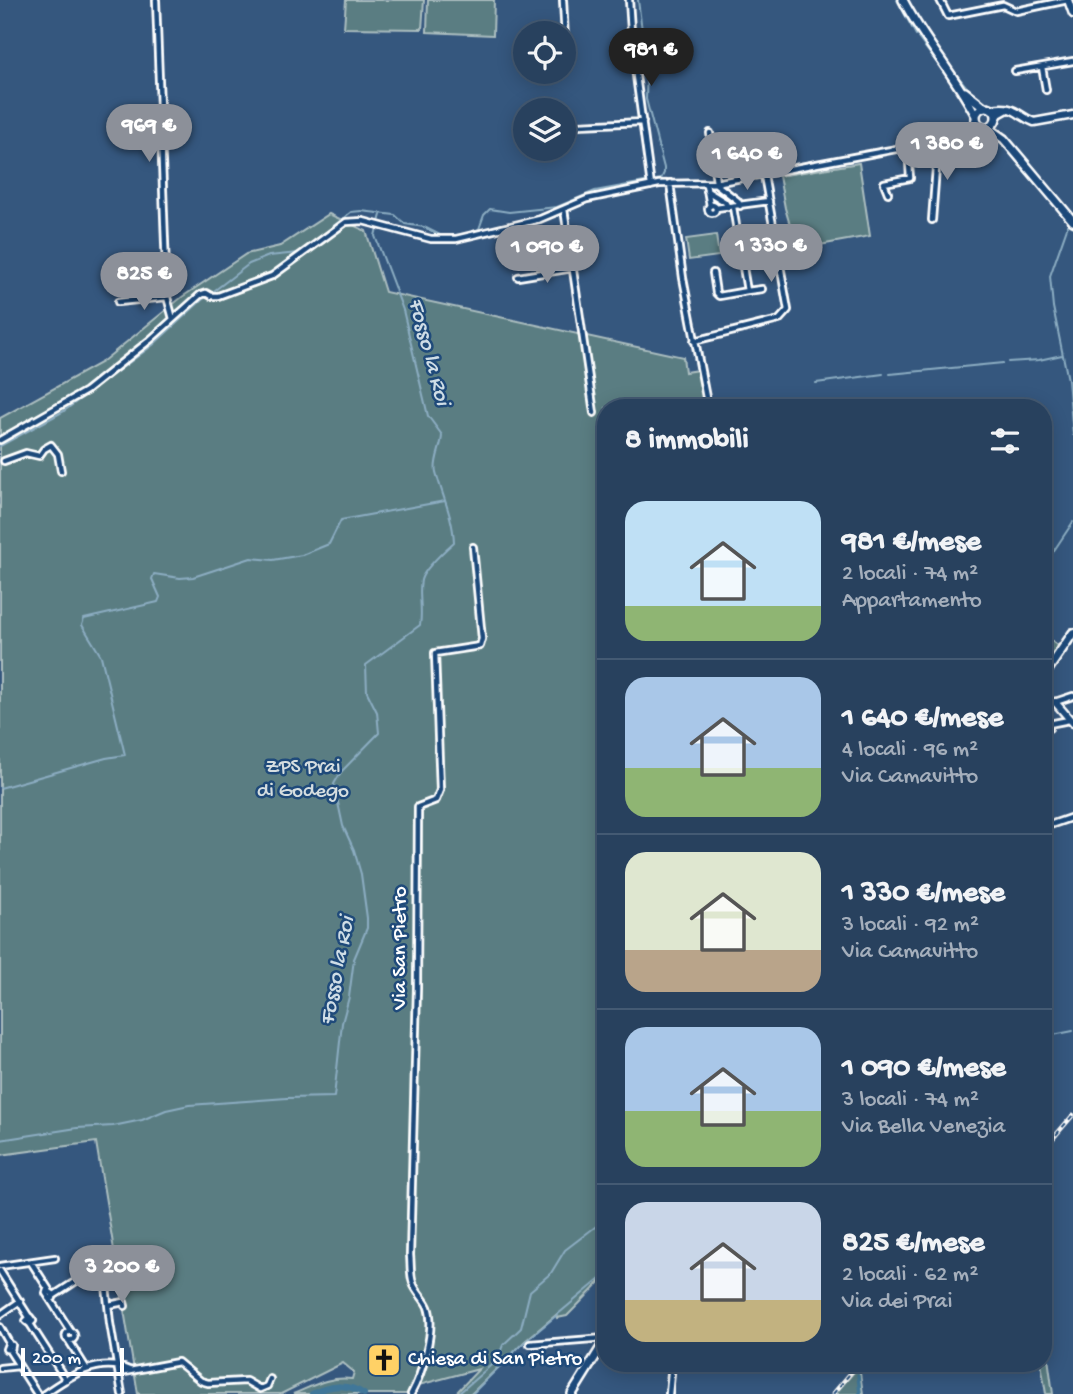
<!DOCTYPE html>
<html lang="it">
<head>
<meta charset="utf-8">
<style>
	:root { --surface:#28415e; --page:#304864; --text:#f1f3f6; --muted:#a5afbc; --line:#445a73; --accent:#8c9099 }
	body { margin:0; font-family:"Gochi Hand",sans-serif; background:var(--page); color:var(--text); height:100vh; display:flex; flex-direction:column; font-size:26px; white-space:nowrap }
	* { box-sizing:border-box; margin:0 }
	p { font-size:23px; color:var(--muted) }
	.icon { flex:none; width:38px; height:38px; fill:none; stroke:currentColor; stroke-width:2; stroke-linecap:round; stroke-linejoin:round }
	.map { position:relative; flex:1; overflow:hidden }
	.drawer { position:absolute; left:597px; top:399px; width:455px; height:973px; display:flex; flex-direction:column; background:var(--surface); border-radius:28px; box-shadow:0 4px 18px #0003,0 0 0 2px var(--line) }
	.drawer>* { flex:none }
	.buttons { position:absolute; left:513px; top:21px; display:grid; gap:14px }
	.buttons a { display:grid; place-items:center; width:63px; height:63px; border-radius:50%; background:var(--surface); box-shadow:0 4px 18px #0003,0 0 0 2px var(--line); font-size:35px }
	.scale { position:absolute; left:21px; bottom:18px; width:103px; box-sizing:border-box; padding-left:7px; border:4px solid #fff; border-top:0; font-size:19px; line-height:24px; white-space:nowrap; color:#fff; -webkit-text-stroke:5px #1f4a7a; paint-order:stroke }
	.price { position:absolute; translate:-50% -60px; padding:0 16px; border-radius:24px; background:var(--accent); color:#fff; font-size:23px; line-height:46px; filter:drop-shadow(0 2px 4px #0008) }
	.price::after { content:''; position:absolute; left:50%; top:42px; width:21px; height:16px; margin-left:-10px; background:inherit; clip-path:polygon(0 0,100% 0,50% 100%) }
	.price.on { background:#222; color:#fff }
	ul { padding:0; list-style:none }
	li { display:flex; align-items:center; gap:21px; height:175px; padding:0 28px }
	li+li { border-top:2px solid var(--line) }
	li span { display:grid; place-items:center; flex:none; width:196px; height:140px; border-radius:21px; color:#555 }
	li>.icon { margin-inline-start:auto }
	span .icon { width:84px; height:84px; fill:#fffc; stroke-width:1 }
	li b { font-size:30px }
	h2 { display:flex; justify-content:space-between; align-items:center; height:84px; padding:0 28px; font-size:30px }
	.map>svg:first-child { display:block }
	.green { fill:#5a7d82; stroke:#acbec0; stroke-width:2 }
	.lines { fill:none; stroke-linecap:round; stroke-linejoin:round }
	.stream { stroke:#8cadc2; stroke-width:2 }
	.canal { stroke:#3f7799; stroke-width:3.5 }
	.river { stroke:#3f7799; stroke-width:6 }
	.street-casing { stroke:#fff; stroke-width:10 }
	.secondary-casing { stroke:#fff; stroke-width:11 }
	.primary-casing { stroke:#fff; stroke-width:12 }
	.street { stroke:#1f4a7a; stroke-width:4.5 }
	.secondary { stroke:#1f4a7a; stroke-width:6 }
	.primary { stroke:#1f4a7a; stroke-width:7 }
	.rail-casing { stroke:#fff; stroke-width:4.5 }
	.rail { stroke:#1f4a7a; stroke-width:2; stroke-dasharray:5; stroke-linecap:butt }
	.labels { text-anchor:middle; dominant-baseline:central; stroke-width:5; stroke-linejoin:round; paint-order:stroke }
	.park-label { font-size:21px; fill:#d6dee0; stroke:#1f4a7a }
	.street-label { font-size:21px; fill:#fff; stroke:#1f4a7a }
	.poi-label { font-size:21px; fill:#fff; stroke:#1f4a7a; text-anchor:start }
	.water-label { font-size:23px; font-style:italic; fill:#cfdde6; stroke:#1f4a7a }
</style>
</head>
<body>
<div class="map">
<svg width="1073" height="1394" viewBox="0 0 1073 1394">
	<rect width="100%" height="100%" fill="#35577e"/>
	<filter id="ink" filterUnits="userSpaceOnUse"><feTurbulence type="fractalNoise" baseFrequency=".0143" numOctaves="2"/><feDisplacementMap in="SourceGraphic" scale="14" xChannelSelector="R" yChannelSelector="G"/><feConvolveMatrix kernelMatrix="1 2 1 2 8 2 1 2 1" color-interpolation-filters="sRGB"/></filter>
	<g filter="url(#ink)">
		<path class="green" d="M 346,0 L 424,0 L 422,29 L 344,28 Z
			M 428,0 L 494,0 L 493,35 L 427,32 Z
			M 859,163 L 870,236 L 797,249 L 785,208 L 779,176 Z
			M 329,214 L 366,231 L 385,292 L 683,357 L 685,372 L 698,370 L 704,406 L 606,408 L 605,1277 L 567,1316 L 557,1318 L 556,1315 L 525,1341 L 471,1394 L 455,1394 L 479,1369 L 411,1387 L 407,1394 L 293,1394 C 313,1386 329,1376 352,1379 L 354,1372 L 343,1363 L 281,1394 L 138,1394 L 96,1142 L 0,1155 L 0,418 L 102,362 L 182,297 L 246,254 L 280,246 Z
			M 716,235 L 719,256 L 689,260 L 686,239 Z
			M 1043,634 L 1059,646 L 1043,669 Z
			M 1044,1329 L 1053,1394 L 1046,1394 L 1041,1363 L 1043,1363 Z
			M 859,1366 L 863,1394 L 835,1394 Z"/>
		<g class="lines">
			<path class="stream" d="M 897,0 L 916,35
				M 918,38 L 953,84
				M 951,68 L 970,91
				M 958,92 L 964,103
				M 1000,140 L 1017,162
				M 1017,147 L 1038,172
				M 1019,165 L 1036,184
				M 1039,187 L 1043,192
				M 1066,205 L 1073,214
				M 1065,217 L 1073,227
				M 379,222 L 381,215
				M 1069,222 L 1050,276 L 1053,307 L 1068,380 L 1073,435
				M 310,245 L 351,212 L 361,211 L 395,215 L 405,224 L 424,227 L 442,236 L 466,234 L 479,229 L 484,215 L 490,209 L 509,212 L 557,207 L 595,191 L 661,179 L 664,173 L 664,168 L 646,99 L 647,68 L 638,0
				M 1008,362 L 1039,360 L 1062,355
				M 890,374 L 1003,363
				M 816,383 L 883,374
				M 0,446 L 64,411 L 153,345 L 202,300 L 249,264 L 269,256 L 298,253
				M 1043,567 L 1073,522
				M 0,788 L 106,758 L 125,755 L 101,656 L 82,625 L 84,619 L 158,602 L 160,597 L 152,579 L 154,574 L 180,578 L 193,577 L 251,558 L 273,560 L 302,555 L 329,544 L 341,520 L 445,501
				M 1043,1037 L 1073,1031
				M 0,1140 L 77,1128 L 113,1126 L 142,1120 L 166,1110 L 189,1105 L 287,1098 L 334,1097 L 342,1023 L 349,997 L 354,959 L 367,928 L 367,918 L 361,874 L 354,850 L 343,826 L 334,784 L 341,772 L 379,733 L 377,712 L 367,692 L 366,665 L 420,625 C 423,610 418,594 421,580 C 424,569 445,550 454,542 C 453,517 442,495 436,472 C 433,462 442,446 442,435 L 428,416 L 403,310 L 375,236 L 377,228
				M 408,1394 L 415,1378
				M 458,1394 L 497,1360 L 503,1345 L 521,1328 L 530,1291 L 551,1273 L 565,1250 L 599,1224 L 606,1199
				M 472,1394 L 521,1345 L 606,1274"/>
			<path class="canal" d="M 858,1375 L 860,1394"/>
			<path class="river" d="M 312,1394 C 329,1385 348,1383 364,1394"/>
			<g class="street-casing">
				<path id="street" d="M 156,0 L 167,297 L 173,319
					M 563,0 L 566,59
					M 629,0 L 632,46 L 651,186
					M 940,0 L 948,16 L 1003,5 L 1016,11 L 1068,0
					M 1042,67 L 1046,90
					M 1015,71 L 1073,61
					M 579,125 L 643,122
					M 969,131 L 976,117
					M 710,133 L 716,183
					M 670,183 L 683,278 L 708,408
					M 706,184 L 710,206
					M 716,184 L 738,201 L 740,206
					M 707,191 L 725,202 L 728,207
					M 888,193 L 884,183 L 910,178 L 908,148
					M708 209a4 4 0 1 1 8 0a4 4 0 1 1-8 0Z
					M 716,208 L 769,201
					M 564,209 L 594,413
					M 932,220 L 938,142
					M 713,273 L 716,293 L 719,296 L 747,291 L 733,207
					M 518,277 L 573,268
					M 747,291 L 762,289
					M 118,302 L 167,297
					M 694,341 L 779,320 L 788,310 L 764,175
					M 0,440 L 86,391 L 150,340 L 200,295 L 206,293 L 211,296 L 218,296 L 272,276 L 346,222 L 363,221 L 431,239 L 456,239 L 540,219 L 587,199 L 659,184 L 715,183 L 955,138 L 982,126
					M 4,461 L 26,453 L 39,456 L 44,449 L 51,445 L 58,454 L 61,471
					M 1055,702 L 1073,696
					M 1043,729 L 1049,728 L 1049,724 L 1069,720
					M 1043,782 L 1046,789
					M 1043,820 L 1047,826 L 1073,817
					M 99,1256 L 105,1276 L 110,1323 L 122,1394
					M 31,1262 L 49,1290
					M 0,1266 L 55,1258
					M 0,1271 L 29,1317
					M 53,1296 L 95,1269
					M 49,1298 L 53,1298 L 53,1294 L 47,1290 L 46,1293 L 71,1332
					M 109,1305 L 124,1302 L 125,1306
					M 0,1315 L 20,1301
					M 30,1317 L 33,1321 L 30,1324 L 26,1321 Z
					M 30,1324 L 66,1380
					M 0,1327 L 9,1343
					M 1043,1327 L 1043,1329
					M65.5 1336a4.5 4.5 0 1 1 9 0a4.5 4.5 0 1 1-9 0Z
					M 69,1341 L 86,1368
					M 8,1344 L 12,1345 L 11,1350 L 6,1349 Z
					M 530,1344 L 605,1338
					M 9,1350 L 37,1394
					M 0,1368 L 19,1366
					M 119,1373 L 178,1362 L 201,1381 L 208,1383 L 246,1381 L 260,1389 L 267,1386 L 270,1379
					M 44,1394 C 68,1377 99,1356 129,1370
					M 411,1394 C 422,1374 436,1329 428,1307 C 424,1298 416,1292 413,1283 C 410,1275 411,1264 410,1255 L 417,988 L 418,807 L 436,800 L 440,790 L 435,653 L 480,646 L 482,639 L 473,547
					M 669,1394 L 672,1363"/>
			</g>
			<g class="secondary-casing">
				<path id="secondary" d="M 1068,0 L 1073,14
					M 992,109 C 1016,105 1016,115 1034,122 L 1073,115
					M 996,119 L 999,114 L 1008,109
					M 1043,705 L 1055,702 L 1073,723"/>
			</g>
			<g class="primary-casing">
				<path id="primary" d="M 903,0 C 924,41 955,75 976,116
					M 965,92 L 984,107
					M976 117a10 10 0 1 1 20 0a10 10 0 1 1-20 0Z
					M 987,127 L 1004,139 L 1073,221
					M 1043,677 L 1073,633
					M 572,1394 L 605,1341"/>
			</g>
			<use href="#street" class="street"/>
			<use href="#secondary" class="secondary"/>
			<use href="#primary" class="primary"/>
			<g class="rail-casing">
				<path id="rail" d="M 1043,1150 L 1073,1115
					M 833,1394 L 859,1363"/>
			</g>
			<use href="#rail" class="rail"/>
		</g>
	</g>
	<defs>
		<g id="church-square" transform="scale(1.75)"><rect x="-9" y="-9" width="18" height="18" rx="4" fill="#ffd166" stroke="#1f4a7a"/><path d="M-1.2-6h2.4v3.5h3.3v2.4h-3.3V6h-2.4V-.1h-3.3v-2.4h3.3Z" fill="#111"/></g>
	</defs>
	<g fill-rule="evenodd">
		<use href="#church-square" x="384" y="1360"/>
	</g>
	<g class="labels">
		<g class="park-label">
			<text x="303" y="768">ZPS Prai<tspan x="303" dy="24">di Godego</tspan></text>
		</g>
		<g class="street-label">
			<text transform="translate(401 948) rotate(-90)">Via San Pietro</text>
		</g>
		<g class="poi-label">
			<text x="408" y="1360">Chiesa di San Pietro</text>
		</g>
		<g class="water-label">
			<text transform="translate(428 352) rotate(75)">Fosso la Roi</text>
			<text transform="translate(338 971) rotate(-79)">Fosso la Roi</text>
		</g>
	</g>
</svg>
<div class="buttons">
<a><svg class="icon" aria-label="locate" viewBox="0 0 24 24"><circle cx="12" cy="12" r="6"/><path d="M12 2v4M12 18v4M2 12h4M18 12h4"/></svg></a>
<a><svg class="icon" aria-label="layers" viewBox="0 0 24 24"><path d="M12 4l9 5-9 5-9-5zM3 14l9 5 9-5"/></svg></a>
</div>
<div class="scale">200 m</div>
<b class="price on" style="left:651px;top:88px">981 €</b>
<b class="price" style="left:149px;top:164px">969 €</b>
<b class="price" style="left:947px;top:182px">1 380 €</b>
<b class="price" style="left:747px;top:192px">1 640 €</b>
<b class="price" style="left:771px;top:284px">1 330 €</b>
<b class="price" style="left:547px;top:285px">1 090 €</b>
<b class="price" style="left:144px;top:312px">825 €</b>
<b class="price" style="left:122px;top:1305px">3 200 €</b>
<section class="drawer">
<h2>8 immobili<svg class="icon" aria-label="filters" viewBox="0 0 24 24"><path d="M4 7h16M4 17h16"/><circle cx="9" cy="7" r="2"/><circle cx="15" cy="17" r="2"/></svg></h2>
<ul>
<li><span style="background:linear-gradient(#bfe0f5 75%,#8fb573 0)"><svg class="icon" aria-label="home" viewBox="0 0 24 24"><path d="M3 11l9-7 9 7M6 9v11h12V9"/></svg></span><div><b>981 €/mese</b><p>2 locali · 74 m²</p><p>Appartamento</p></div></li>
<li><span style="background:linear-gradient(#a9c7e8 65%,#8fb573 0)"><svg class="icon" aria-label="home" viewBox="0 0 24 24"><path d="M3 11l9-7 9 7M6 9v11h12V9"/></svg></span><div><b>1 640 €/mese</b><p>4 locali · 96 m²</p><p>Via Camavitto</p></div></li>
<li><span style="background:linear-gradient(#dfe7d0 70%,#b9a48a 0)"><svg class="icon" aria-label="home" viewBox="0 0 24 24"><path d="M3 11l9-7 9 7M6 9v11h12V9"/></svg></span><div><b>1 330 €/mese</b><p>3 locali · 92 m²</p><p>Via Camavitto</p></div></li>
<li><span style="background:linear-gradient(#a9c7e8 60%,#8fb573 0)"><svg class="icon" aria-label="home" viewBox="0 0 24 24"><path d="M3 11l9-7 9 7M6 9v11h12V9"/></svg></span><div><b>1 090 €/mese</b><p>3 locali · 74 m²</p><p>Via Bella Venezia</p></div></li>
<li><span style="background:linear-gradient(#c9d6e8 70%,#c2b280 0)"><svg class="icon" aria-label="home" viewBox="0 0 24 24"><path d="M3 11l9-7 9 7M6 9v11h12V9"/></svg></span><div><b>825 €/mese</b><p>2 locali · 62 m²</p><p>Via dei Prai</p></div></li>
</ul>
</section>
</div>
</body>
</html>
